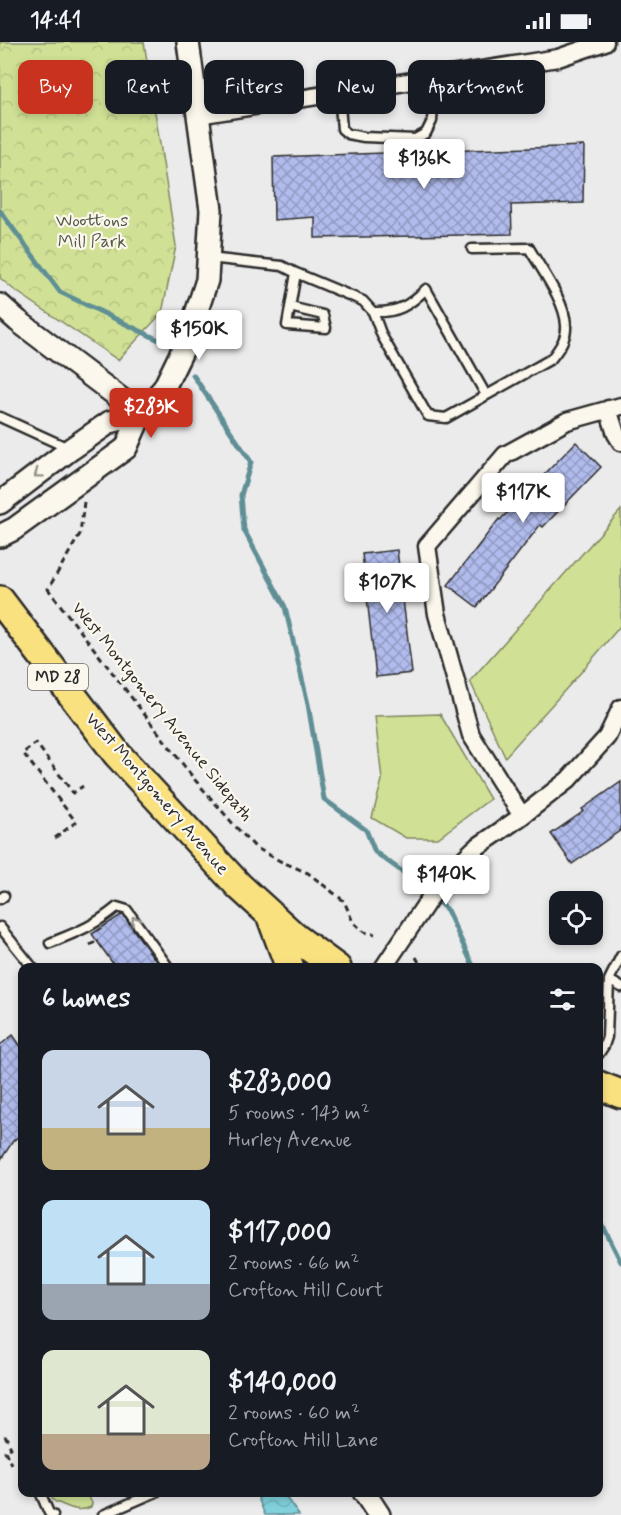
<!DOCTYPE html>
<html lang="en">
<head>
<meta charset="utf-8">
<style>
	:root { --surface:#171b24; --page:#20242c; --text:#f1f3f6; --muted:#9ea1a6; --accent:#c8321e }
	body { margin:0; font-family:Mynerve,sans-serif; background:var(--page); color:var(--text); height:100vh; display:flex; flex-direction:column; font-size:22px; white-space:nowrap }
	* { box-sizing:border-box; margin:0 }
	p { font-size:20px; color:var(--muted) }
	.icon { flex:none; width:33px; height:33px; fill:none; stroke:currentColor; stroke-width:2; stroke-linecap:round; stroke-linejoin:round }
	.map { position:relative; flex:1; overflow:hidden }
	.sheet { position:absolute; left:18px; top:921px; width:585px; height:534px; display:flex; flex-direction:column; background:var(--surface); border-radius:12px; box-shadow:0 3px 9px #0003 }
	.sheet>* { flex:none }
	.top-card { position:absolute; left:18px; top:18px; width:585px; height:54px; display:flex; gap:12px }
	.controls { position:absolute; left:549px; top:849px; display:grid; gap:12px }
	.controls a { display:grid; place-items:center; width:54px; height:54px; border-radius:12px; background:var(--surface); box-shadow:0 3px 9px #0003; font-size:30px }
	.price { position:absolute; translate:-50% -51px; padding:0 14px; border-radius:6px; background:#fff; color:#222; font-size:20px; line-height:39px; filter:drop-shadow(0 2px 3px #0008) }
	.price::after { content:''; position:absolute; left:50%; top:36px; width:18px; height:14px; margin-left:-9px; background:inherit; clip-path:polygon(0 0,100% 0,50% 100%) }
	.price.active { background:var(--accent); color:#fff }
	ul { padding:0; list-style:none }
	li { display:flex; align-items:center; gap:18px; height:150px; padding:0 24px }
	li span { display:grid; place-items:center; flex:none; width:168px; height:120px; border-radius:12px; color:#555 }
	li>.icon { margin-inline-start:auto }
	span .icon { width:72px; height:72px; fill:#fffc; stroke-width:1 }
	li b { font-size:26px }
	h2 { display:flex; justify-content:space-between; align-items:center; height:72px; padding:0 24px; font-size:26px }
	.pill { padding:0 21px; border-radius:12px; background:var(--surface); box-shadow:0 3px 9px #0003; font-size:21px; line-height:54px }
	.pill.active { background:var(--accent); color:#fff }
	.status { display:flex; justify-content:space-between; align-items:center; height:42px; padding:0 30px; background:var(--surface); direction:ltr }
	.status svg { height:16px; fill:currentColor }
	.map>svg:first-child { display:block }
	.green { fill:#d0e195; stroke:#7e8660; stroke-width:1.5 }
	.forest { fill:url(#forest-crowns); stroke:#7e8660; stroke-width:1.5 }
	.water { fill:url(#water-waves); stroke:#5f8f95; stroke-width:1.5 }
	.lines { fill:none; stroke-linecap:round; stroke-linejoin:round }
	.stream { stroke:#5f8f95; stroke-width:5 }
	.building { fill:url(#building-cross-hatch); stroke:#2b2b2b; stroke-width:1.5 }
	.service-casing { stroke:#2b2b2b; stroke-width:13 }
	.minor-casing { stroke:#2b2b2b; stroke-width:21 }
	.tertiary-casing { stroke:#2b2b2b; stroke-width:26 }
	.primary-casing { stroke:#2b2b2b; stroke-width:32 }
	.path { stroke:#2b2b2b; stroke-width:3; stroke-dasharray:6 4.5; stroke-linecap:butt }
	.service { stroke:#fbf7ec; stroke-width:8 }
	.minor { stroke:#fbf7ec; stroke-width:16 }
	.tertiary { stroke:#fbf7ec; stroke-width:21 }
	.primary { stroke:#fae180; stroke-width:27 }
	.oneway { stroke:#93918c }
	.labels { text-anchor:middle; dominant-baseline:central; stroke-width:4.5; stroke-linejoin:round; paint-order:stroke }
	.shield { fill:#fbf7ec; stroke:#696865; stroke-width:1.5 }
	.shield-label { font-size:16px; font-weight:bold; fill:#2b2b2b }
	.park-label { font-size:18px; fill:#545846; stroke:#fbf7ec }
	.street-label { font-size:18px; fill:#2b2b2b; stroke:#fbf7ec }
</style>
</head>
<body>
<div class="status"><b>14:41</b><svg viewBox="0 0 49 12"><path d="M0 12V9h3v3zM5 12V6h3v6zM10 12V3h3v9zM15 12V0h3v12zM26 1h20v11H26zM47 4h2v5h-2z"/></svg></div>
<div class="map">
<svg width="621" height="1473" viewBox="0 0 621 1473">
	<defs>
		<pattern id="forest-crowns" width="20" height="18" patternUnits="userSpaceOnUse" patternTransform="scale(1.5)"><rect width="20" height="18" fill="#d0e195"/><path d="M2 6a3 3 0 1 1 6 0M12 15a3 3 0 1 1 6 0" fill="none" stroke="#b3c181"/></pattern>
		<pattern id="water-waves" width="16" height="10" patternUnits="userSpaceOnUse" patternTransform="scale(1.5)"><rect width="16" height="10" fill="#81d1dc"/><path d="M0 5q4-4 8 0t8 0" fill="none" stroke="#70b4bd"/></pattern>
		<pattern id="building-cross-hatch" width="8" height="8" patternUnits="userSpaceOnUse" patternTransform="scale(1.5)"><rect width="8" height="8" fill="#b1bced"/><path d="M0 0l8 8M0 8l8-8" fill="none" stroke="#9099c0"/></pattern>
	</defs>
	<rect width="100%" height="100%" fill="#ecebec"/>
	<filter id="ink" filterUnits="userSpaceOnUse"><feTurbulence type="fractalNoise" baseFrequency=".0167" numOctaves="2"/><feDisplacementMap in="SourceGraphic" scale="12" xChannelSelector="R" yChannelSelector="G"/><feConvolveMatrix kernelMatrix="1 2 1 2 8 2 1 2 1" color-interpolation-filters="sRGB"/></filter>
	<g filter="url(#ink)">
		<path class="green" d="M 621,468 L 621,583 L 583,628 L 505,715 L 470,639 Z
			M 440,672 L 490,757 L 438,796 L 406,796 L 372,776 L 382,738 L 375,674 Z
			M 50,1451 L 92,1451 L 88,1453 L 92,1461 L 91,1465 C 78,1471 69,1465 56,1460 L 53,1458 Z"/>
		<path class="forest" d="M 0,0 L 144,0 L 176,204 L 162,271 L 118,318 L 13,247 L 0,236 Z"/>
		<path class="water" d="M 266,1451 L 283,1451 L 299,1473 L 265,1473 L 258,1456 Z"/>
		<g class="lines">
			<path class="stream" d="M 0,169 L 60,250 L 163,300
				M 193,333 L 251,420 L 241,453 L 244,488 L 285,565 L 308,662 L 324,757 L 366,788 L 375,810 L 418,841 L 447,868 L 474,926
				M 598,1174 L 621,1220"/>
		</g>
		<path class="building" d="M 584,104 L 583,161 L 511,163 L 512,192 L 315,196 L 315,175 L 274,178 L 273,115 Z
			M 576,400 L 601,425 L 543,485 L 540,483 L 477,565 L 448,543 L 499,477 L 500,478 Z
			M 397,508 L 412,631 L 376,635 L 362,512 Z
			M 621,740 L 621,788 L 572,822 L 551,792 L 584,769 L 582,767 Z
			M 121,873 L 123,873 L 161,926 L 116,926 L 92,892 Z
			M 13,993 L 22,1006 L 22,1092 L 13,1099 L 0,1119 L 0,1003 Z"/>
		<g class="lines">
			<g class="service-casing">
				<path id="service" d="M 339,51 L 342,87 L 348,92 L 364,95 L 415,97 L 426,91 L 432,79 L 433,63 L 430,36
					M 209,216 L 282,224 L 296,231 L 287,283 L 326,286 L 323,273 L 290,265
					M 296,231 L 363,259 L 373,270 L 382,294 L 428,374 L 446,376 L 551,317 C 559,307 567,296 566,283 C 565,259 541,227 529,206 L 472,207
					M 373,270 C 397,271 409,264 426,247 L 486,353
					M 0,375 L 68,406
					M 0,857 L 4,854
					M 0,885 L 33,926
					M 50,901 C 77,890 94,884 117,865 L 127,868 L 169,926
					M 609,938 L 621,945
					M 598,1013 L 604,1004 L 607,995 L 609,938 L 621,914
					M 40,1450 L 49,1471 L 53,1473
					M 103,1473 L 156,1450"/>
			</g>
			<g class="minor-casing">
				<path id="minor" d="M 198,73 L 558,16 L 605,0
					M 608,367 L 616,392 L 621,400
					M 522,774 L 471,693 L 437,572 L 427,504 L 505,413 L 567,379 L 621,364
					M 383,926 L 442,838 L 474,807 L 522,774 L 568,738 L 607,695 L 621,666"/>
			</g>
			<g class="tertiary-casing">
				<path id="tertiary" d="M 0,263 L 18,279 L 141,372
					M 0,461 L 71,407 L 110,380 L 141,372
					M 0,494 L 14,487 L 126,406 L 141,372 L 164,346 L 187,299 L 207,238 L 211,168 L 188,0
					M 364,1450 L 379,1473"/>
			</g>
			<g class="primary-casing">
				<path id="primary" d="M 0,558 L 117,712 L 239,844 L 295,895 L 337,926
					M 271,875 L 290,926
					M 598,1043 L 621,1052"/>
			</g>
			<path class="path" d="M 84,460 L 80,492 L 48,547 L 195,738 L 235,784 L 255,805 L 280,819 L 308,831 L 344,859 L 353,880 L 364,890 L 375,892
				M 55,796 L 76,780 L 23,711 L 36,701 L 73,751 L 83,744
				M 90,903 L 95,900
				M 416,915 L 422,926
				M 54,926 L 61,925 L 64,923
				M 5,1393 L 11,1406 L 5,1409 L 11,1422"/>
			<use href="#service" class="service"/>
			<use href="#minor" class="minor"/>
			<use href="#tertiary" class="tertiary"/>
			<use href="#primary" class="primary"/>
		</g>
		<defs><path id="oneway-chevron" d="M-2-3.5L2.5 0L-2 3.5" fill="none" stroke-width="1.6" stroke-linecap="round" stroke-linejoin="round" transform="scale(1.5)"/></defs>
		<g class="oneway">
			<use href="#oneway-chevron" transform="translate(38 432) rotate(143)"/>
			<use href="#oneway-chevron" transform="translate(135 878) rotate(-126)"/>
		</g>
	</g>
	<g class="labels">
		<rect class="shield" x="28" y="622" width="60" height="26" rx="4.5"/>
		<g class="shield-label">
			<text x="58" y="635">MD 28</text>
		</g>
		<g class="park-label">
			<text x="92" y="179">Woottons<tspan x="92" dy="21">Mill Park</tspan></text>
		</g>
		<g class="street-label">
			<text transform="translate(162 670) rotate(51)">West Montgomery Avenue Sidepath</text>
			<text transform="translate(157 752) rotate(49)">West Montgomery Avenue</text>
		</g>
	</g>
</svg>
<div class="controls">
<a><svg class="icon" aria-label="locate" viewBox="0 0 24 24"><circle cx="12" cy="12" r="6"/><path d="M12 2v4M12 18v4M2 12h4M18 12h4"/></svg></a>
</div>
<b class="price" style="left:424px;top:148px">$136K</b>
<b class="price" style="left:199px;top:319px">$150K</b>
<b class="price active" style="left:151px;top:397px">$283K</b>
<b class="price" style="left:523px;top:482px">$117K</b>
<b class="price" style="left:387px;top:572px">$107K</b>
<b class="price" style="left:446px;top:864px">$140K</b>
<div class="top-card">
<a class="pill active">Buy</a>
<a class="pill">Rent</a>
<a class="pill">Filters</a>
<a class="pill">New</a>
<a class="pill">Apartment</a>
</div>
<section class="sheet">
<h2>6 homes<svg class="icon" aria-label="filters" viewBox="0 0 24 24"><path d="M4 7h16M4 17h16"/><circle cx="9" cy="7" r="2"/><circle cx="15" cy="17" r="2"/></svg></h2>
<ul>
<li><span style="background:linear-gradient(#c9d6e8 65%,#c2b280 0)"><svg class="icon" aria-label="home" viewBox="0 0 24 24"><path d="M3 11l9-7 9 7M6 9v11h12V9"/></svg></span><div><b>$283,000</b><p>5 rooms · 143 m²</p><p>Hurley Avenue</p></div></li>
<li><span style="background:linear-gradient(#bfe0f5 70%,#9aa5b1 0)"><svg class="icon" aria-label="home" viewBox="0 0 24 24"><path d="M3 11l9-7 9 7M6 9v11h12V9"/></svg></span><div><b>$117,000</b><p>2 rooms · 66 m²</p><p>Crofton Hill Court</p></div></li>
<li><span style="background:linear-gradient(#dfe7d0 70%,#b9a48a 0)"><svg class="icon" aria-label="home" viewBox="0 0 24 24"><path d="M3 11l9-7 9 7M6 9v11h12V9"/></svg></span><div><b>$140,000</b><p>2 rooms · 60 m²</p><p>Crofton Hill Lane</p></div></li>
</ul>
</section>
</div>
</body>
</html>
